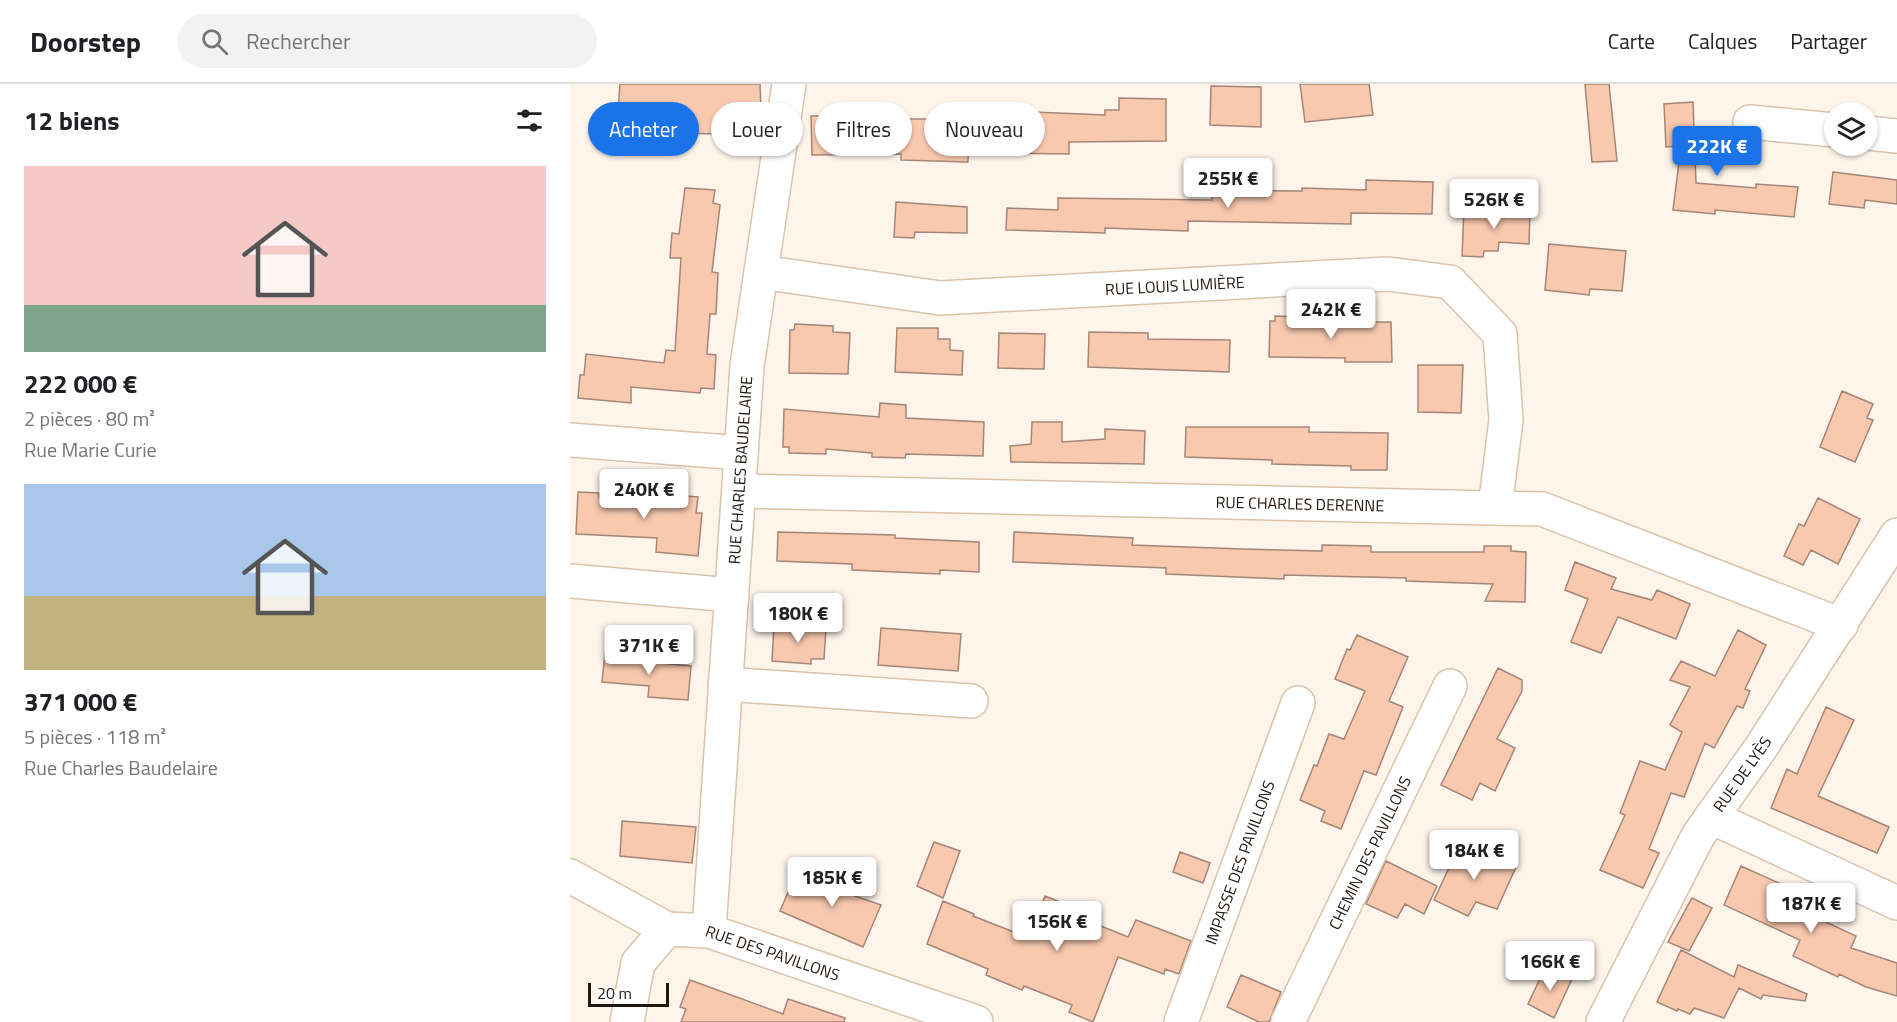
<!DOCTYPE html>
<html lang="fr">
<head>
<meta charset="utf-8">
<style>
	:root { --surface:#fff; --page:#f2f2f2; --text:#202124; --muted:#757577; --line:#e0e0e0; --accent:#1a73e8 }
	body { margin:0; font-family:"Titillium Web",sans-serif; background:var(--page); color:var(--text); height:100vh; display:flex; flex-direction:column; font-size:22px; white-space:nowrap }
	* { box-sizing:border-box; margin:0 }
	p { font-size:20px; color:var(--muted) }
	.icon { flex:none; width:33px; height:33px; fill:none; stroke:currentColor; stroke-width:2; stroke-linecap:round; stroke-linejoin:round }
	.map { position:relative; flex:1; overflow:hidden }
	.drawer { display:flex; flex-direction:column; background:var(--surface); width:570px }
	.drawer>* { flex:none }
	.top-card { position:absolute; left:18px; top:18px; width:570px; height:54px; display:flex; gap:12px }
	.buttons { position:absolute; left:1254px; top:18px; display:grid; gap:12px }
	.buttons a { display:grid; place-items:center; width:54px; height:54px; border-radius:50%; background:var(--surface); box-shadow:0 2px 4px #0004; font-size:30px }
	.scale { position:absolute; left:18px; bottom:15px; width:81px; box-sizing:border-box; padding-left:6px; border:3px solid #20170e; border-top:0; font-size:16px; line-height:21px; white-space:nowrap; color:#20170e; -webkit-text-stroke:4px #fff; paint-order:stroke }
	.price { position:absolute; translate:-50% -51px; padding:0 14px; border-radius:6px; background:#fff; color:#222; font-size:20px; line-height:39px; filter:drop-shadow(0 2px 3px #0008) }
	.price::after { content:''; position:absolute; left:50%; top:36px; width:18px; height:14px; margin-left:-9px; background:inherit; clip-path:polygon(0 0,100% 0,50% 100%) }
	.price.on { background:var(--accent); color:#fff }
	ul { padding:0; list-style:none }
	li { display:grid; align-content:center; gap:12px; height:318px; padding:0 24px }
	li span { display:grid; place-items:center; height:186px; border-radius:0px; color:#555 }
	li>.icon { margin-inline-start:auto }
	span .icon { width:108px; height:108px; fill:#fffc; stroke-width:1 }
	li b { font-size:26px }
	h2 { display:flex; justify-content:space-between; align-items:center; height:72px; padding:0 24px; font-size:26px }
	.pill { padding:0 21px; border-radius:27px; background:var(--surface); box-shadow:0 2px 4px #0004; font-size:21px; line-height:54px }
	.pill.on { background:var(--accent); color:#fff }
	header { display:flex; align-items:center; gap:36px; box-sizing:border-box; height:84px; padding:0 30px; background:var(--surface); border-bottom:2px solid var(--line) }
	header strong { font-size:28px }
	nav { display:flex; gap:33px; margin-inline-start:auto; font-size:21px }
	.search { width:420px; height:54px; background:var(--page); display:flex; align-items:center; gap:15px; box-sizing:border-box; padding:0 21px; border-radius:33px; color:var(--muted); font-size:22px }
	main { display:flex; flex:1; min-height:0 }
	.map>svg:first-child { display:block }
	.building { fill:#f8c8af; stroke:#a48678; stroke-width:1.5 }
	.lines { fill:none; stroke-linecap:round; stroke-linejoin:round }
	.minor-casing { stroke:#dbc3ab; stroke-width:36 }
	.minor { stroke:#fff; stroke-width:33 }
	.labels { text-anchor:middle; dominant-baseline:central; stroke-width:6; stroke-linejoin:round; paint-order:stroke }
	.street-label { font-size:16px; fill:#20170e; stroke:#fff }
</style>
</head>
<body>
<header>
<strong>Doorstep</strong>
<div class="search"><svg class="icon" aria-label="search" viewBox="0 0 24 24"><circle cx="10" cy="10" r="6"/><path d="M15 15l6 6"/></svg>Rechercher</div>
<nav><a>Carte</a><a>Calques</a><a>Partager</a></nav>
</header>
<main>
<section class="drawer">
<h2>12 biens<svg class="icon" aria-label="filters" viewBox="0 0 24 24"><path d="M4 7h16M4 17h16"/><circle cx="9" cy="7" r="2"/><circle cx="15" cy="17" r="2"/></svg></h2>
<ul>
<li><span style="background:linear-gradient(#f6c9c9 75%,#7fa58c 0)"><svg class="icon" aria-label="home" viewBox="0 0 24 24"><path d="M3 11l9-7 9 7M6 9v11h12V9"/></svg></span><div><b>222 000 €</b><p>2 pièces · 80 m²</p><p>Rue Marie Curie</p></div></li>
<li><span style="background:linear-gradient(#a9c7e8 60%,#c2b280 0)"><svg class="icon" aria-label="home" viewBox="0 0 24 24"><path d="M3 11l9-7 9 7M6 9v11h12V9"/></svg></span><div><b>371 000 €</b><p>5 pièces · 118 m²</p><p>Rue Charles Baudelaire</p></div></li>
</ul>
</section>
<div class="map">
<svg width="1327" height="938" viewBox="0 0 1327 938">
	<rect width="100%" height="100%" fill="#fef4ea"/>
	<path class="building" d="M 50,0 L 190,0 L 191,27 L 181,27 L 181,41 L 167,40 L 166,51 L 118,49 L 118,37 L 70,37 L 65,71 L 45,69 Z
		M 730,0 L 799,0 L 803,31 L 735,38 Z
		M 1015,0 L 1039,0 L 1047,77 L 1022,78 Z
		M 641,2 L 691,3 L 691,43 L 640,41 Z
		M 549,14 L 596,15 L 596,57 L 499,58 L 499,70 L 438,69 L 440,27 L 535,31 L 535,26 L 549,26 Z
		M 1123,18 L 1126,99 L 1186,104 L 1186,100 L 1228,103 L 1224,133 L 1145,126 L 1145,130 L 1103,126 L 1111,62 L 1096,63 L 1094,20 Z
		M 371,24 L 399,25 L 398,78 L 331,76 L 331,70 L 242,71 L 241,32 L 299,30 L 299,35 L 370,35 Z
		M 1263,88 L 1327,96 L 1327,120 L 1295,116 L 1294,124 L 1259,120 Z
		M 796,96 L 863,98 L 862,130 L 781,129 L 781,140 L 618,137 L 618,147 L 535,144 L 535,149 L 436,146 L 437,124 L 488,126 L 488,114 L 642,116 L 642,106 L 732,107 L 732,104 L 796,106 Z
		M 115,104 L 145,106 L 143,119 L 150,121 L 142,188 L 148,189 L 146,230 L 140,230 L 137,270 L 146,271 L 144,305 L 131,304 L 130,309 L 61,303 L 61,319 L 8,314 L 10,291 L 14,291 L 16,270 L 94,279 L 96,266 L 105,267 L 111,174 L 100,174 L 102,149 L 109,150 Z
		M 326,118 L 397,123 L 397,149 L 345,148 L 344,154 L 324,153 Z
		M 894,125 L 960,126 L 959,160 L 929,158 L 928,167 L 914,167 L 913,173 L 892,172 Z
		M 979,160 L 1056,167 L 1052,207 L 1020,205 L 1019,211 L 975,206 Z
		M 705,232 L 734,233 L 733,238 L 821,238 L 822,278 L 775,278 L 775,274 L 699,273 L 700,237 L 705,237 Z
		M 225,240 L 263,242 L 263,248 L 280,249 L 278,290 L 219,289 L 220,246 L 224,246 Z
		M 327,244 L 368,244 L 368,255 L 380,255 L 380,266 L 393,267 L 392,291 L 325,288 Z
		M 519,248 L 578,249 L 578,255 L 660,256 L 659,288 L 518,283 Z
		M 429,249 L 475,250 L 474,285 L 428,284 Z
		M 848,281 L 893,281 L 891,329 L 848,328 Z
		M 1272,307 L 1303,320 L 1297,334 L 1303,336 L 1285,378 L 1250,363 Z
		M 310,319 L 336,321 L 336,334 L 414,338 L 413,372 L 336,370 L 335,374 L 302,373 L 302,369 L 256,365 L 256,370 L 219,369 L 219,363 L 213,363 L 214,325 L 309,333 Z
		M 462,338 L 492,338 L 492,358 L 535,355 L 535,345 L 575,347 L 574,380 L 441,378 L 440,362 L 461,360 Z
		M 616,343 L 739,343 L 739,348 L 818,349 L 817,386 L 781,386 L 781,382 L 702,380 L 702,376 L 615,373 Z
		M 8,408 L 29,409 L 29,413 L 90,417 L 91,410 L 128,413 L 126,429 L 132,429 L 128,472 L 86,468 L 87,454 L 6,450 Z
		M 1248,414 L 1290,435 L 1268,480 L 1241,466 L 1233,481 L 1214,472 L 1229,440 L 1234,442 Z
		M 208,448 L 325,451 L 325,454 L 409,458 L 409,488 L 370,486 L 370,490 L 282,486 L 282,480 L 207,477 Z
		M 444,448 L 563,454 L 562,461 L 672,465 L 752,467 L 752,461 L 801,462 L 801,468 L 914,468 L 914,462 L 941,462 L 941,467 L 956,468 L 955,518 L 915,517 L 923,500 L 836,497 L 836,494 L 714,491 L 714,495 L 596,490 L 596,484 L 443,478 Z
		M 1005,478 L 1046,494 L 1041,505 L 1082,516 L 1087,506 L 1120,520 L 1106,555 L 1048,533 L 1031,569 L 1001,558 L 1018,515 L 995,506 Z
		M 204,540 L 256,544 L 254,575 L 241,575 L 241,580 L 202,577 Z
		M 311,544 L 391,550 L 388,587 L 308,581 Z
		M 1168,546 L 1196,561 L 1175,605 L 1180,607 L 1173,624 L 1167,622 L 1144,664 L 1135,659 L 1114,713 L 1101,709 L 1079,765 L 1089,769 L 1073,804 L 1030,786 L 1055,731 L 1050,729 L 1070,677 L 1095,686 L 1112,648 L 1100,641 L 1120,603 L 1100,596 L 1111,577 L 1145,592 Z
		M 787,551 L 838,573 L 819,617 L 833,623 L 806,691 L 794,687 L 771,745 L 751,737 L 755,727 L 730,716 L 744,681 L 747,682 L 759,650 L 774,655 L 795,607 L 765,595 L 777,565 L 780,566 Z
		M 35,569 L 56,571 L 56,576 L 121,582 L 118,616 L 78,613 L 79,602 L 32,598 Z
		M 928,584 L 952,596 L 952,607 L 927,655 L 945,664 L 925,707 L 910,699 L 902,716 L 871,701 Z
		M 1256,623 L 1284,636 L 1248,712 L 1319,743 L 1307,769 L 1201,724 L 1217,685 L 1227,690 Z
		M 52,737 L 126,743 L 122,779 L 50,772 Z
		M 364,758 L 390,767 L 373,814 L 347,802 Z
		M 891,758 L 946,783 L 927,825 L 906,818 L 898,832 L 864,816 Z
		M 610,768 L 640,779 L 633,799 L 603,788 Z
		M 816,777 L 867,802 L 854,830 L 835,820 L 827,834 L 796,820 Z
		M 279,780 L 285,812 L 311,821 L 293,863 L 210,827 L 225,792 L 230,794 L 231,792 L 265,805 Z
		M 1171,782 L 1211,800 L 1205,814 L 1286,852 L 1281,864 L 1327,879 L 1327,912 L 1296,903 L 1269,890 L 1268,893 L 1223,872 L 1230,856 L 1154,821 Z
		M 475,812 L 518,829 L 516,836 L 558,853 L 566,836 L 621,857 L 609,890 L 595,885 L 594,890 L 548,873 L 523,938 L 499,928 L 502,921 L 454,902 L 452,906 L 416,891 L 418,885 L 357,860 L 373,817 L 404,830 L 403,832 L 459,854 Z
		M 1122,814 L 1142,824 L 1119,867 L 1098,858 Z
		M 1111,866 L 1164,893 L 1168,881 L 1237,910 L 1235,917 L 1193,911 L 1191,915 L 1169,904 L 1154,934 L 1124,924 L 1120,930 L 1108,925 L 1107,927 L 1087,918 Z
		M 976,882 L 1002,895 L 984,934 L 958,920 Z
		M 671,891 L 711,908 L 699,938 L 689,938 L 657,923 Z
		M 120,896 L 213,930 L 218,915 L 275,934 L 274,938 L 111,938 L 116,925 L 110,923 Z"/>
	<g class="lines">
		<g class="minor-casing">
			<g id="minor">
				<path d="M 1180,38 L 1264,46"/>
				<path d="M 1298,49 L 1327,52"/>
				<path id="s1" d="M 191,188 L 370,214 L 818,190 L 880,198 L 930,250 L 936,336 L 925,424"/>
				<path d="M 0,356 L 171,369"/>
				<path id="s2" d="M 169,407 L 972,425 L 1271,541"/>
				<path d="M 0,497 L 162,511"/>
				<path d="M 155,600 L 401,617"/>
				<path d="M 1141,733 L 1327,819"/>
				<path d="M 0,792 L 97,845"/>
				<path id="s3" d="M 139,847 L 177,282 L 219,0"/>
				<path id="s4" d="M 57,938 L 68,879 L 97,845 L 139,847 L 406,938"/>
				<path id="s5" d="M 611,938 L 728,619"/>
				<path id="s6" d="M 718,938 L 880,602"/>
				<path id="s7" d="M 1033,938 L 1128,752 L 1192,662 L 1327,451"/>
			</g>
		</g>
		<use href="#minor" class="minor"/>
	</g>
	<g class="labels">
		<g class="street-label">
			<text stroke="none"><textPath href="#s1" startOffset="416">RUE LOUIS LUMIÈRE</textPath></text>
			<text stroke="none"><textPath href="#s3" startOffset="462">RUE CHARLES BAUDELAIRE</textPath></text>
			<text stroke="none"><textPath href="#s2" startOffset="561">RUE CHARLES DERENNE</textPath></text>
			<text stroke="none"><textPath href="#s7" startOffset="285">RUE DE LYÈS</textPath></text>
			<text stroke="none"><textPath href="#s6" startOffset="188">CHEMIN DES PAVILLONS</textPath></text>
			<text stroke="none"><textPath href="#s5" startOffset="170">IMPASSE DES PAVILLONS</textPath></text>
			<text stroke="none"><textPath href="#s4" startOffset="214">RUE DES PAVILLONS</textPath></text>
		</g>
	</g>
</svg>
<div class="buttons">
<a><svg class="icon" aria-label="layers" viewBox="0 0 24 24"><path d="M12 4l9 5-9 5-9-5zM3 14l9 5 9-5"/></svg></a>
</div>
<div class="scale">20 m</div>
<b class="price on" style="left:1147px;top:93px">222K €</b>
<b class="price" style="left:658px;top:125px">255K €</b>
<b class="price" style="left:924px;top:146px">526K €</b>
<b class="price" style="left:761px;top:256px">242K €</b>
<b class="price" style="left:74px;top:436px">240K €</b>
<b class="price" style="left:228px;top:560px">180K €</b>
<b class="price" style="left:79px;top:592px">371K €</b>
<b class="price" style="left:904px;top:797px">184K €</b>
<b class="price" style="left:262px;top:824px">185K €</b>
<b class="price" style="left:1241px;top:850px">187K €</b>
<b class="price" style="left:487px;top:868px">156K €</b>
<b class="price" style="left:980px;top:908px">166K €</b>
<div class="top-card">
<a class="pill on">Acheter</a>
<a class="pill">Louer</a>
<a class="pill">Filtres</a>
<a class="pill">Nouveau</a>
</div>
</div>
</main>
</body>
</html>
